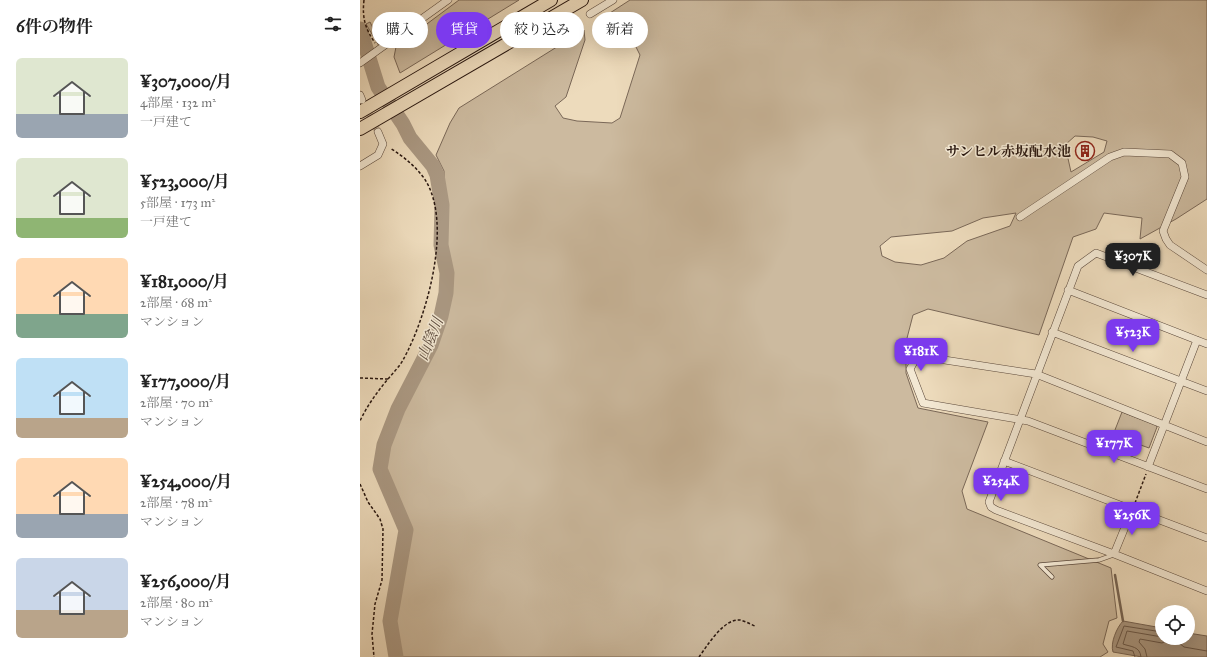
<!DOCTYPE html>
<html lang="ja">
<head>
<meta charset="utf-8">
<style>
	:root { --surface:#fff; --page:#f6f6f6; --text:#222; --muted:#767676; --accent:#7c3aed }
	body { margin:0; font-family:"IM FELL Great Primer","Noto Serif JP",serif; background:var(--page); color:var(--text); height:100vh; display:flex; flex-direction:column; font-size:15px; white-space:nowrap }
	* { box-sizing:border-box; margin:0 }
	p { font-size:13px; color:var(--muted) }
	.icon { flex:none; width:22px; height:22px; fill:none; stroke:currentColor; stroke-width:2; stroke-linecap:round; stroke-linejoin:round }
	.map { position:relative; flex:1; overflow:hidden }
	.drawer { display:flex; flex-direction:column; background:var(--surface); width:360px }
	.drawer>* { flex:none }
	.guide { position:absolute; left:12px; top:12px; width:380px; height:36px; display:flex; gap:8px }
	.fabs { position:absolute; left:795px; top:605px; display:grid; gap:8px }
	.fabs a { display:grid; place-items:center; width:40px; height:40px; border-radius:50%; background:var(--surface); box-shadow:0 4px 16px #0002; font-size:20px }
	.price { position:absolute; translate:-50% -34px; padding:0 9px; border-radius:8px; background:var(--accent); color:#fff; font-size:13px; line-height:26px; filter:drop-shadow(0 1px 2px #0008) }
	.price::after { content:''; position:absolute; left:50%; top:24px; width:12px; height:9px; margin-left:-6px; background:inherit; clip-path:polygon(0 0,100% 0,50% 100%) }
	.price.on { background:#222; color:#fff }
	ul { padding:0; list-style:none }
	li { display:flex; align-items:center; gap:12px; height:100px; padding:0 16px }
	li span { display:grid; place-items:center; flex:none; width:112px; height:80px; border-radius:6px; color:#555 }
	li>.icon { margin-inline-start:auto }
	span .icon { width:48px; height:48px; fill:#fffc; stroke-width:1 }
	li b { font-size:17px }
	h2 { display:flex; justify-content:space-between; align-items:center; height:48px; padding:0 16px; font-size:17px }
	.chip { padding:0 14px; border-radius:18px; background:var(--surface); box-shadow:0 4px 16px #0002; font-size:14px; line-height:36px }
	.chip.on { background:var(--accent); color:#fff }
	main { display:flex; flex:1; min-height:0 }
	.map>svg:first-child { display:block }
	.green { fill:#ccba9f; stroke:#7a6858; fill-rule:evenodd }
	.water { fill:#aa9882; stroke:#766454 }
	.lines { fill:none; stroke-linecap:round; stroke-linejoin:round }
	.shore { stroke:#6a5849; stroke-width:1 }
	.stream { stroke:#766454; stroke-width:2.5 }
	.river { stroke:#aa9882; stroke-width:15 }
	.street-tunnel { stroke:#c6b49a; stroke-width:7; stroke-dasharray:7 3.5; stroke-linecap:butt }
	.lane-casing { stroke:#5a483b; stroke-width:5 }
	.street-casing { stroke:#5a483b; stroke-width:8 }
	.highway-casing { stroke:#291710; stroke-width:14 }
	.path { stroke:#291710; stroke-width:1.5; stroke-dasharray:3 2; stroke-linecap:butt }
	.lane { stroke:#f3e8d3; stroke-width:3.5 }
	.street { stroke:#f3e8d3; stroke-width:7 }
	.highway { stroke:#eddbbc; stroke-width:12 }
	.labels { text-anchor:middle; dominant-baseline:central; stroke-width:3; stroke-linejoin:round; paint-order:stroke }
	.poi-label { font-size:14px; font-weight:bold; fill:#291710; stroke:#f3e8d3; text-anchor:end }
	.water-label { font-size:15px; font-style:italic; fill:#5d4b3e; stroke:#f3e8d3 }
</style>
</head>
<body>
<main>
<section class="drawer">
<h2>6件の物件<svg class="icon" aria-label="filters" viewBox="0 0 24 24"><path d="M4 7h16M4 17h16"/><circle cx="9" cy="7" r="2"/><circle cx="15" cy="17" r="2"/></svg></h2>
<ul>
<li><span style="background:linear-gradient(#dfe7d0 70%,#9aa5b1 0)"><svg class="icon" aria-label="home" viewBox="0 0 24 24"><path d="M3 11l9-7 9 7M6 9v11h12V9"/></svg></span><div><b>¥307,000/月</b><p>4部屋 · 132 m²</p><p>一戸建て</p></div></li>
<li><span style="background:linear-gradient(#dfe7d0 75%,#8fb573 0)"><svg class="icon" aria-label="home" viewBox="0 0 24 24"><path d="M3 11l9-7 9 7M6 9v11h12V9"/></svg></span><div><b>¥523,000/月</b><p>5部屋 · 173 m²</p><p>一戸建て</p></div></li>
<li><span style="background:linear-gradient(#ffd9b3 70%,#7fa58c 0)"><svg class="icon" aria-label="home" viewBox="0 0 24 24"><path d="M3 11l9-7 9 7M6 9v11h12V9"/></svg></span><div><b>¥181,000/月</b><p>2部屋 · 68 m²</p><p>マンション</p></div></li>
<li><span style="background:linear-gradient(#bfe0f5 75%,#b9a48a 0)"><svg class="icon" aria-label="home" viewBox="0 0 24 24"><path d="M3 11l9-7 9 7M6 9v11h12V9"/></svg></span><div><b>¥177,000/月</b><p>2部屋 · 70 m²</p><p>マンション</p></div></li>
<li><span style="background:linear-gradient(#ffd9b3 70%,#9aa5b1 0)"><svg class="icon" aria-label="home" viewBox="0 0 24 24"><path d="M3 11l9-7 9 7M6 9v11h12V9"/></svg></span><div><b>¥254,000/月</b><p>2部屋 · 78 m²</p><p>マンション</p></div></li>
<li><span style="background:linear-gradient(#c9d6e8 65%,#b9a48a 0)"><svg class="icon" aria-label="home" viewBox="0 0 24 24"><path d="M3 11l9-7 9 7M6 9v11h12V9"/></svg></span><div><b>¥256,000/月</b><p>2部屋 · 80 m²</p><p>マンション</p></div></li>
</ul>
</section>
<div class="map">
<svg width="847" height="657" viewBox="0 0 847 657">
	<rect width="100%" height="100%" fill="#eddbbc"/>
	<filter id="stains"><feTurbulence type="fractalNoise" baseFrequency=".005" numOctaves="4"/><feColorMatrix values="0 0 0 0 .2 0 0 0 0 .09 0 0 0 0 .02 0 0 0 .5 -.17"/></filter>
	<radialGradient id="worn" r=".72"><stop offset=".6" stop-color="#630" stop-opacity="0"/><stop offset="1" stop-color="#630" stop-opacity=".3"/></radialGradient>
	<path class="green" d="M 99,0 L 159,0 L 40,73 L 34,57 L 36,47 Z
		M 270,0 L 847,0 L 847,199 L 816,219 L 780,239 L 782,218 L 744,213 L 736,229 L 713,237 L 679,335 L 568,309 L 553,315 L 546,342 L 546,373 L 558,408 L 628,422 L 602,491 L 607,509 L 751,568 L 757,618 L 749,621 L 743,644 L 748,652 L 740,657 L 42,657 L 35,618 L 45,549 L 47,521 L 23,466 L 30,439 L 43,408 L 74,349 L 88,311 L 92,275 L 87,245 L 84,211 L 84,171 L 76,155 L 90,123 L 99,108 L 224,30 L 225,40 L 206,97 L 195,106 L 203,118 L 217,121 L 252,123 L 260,118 L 280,55 L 275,45 L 243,36 L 236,22 ZM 715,136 L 733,137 L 747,141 L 744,152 L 711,172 L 705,145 ZM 656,213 L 650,226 L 607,241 L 584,258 L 561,265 L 535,262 L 522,256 L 520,246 L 531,237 L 592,231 L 623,218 Z
		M 10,22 L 18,38 L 34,24 L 35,28 L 22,40 L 19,46 L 6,24 Z
		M 762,412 L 796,425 L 797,427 L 789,448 L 753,435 Z"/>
	<path class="water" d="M 763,621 L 802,628 L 802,638 L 828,638 L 828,633 L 847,636 L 847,657 L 782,657 L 753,652 C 750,643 757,627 763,621 Z"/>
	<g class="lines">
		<path class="shore" d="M 775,657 L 773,651 L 756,647 L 764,626 L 802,632
			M 781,657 C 780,646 771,647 763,644 L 767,631 L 802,637
			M 787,657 L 785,649 L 779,642 L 780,639 L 802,643 L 813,638 L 824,647 L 847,651"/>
		<path class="stream" d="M 755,575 L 763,621"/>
		<path class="river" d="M 0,29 L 18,87 L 43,124 L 50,138 L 73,166 L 77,175 L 82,205 L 81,245 L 87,273 L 86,293 L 81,316 L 71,345 L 38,409 L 24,445 L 20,469 L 46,530 L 30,621 L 36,657"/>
		<path class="street-tunnel" d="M 5,105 L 18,132"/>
		<g class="lane-casing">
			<path id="lane" d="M 692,577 L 680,565 L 739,560 L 753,555"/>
		</g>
		<g class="street-casing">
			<path id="street" d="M 230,14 L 253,0
				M 0,63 L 88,0
				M 0,95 L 2,100
				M 0,166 L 18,155 L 23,144 L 18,132
				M 660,217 L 750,157 L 764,152 L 810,154 L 822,163 L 825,177 L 803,231 L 806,239 L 810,245 L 847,270
				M 708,290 L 847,344
				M 847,295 L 736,253 L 718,266 L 629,502 L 631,507 L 636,510 L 754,554 L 847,591
				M 692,332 L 847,391
				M 847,442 L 676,374 L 565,357 L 555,360 L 550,369 L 563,403 L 668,421 L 847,489
				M 644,461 L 847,538
				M 788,467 L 837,340
				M 754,554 L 772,510"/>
		</g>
		<g class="highway-casing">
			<path id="highway" d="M 0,112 L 191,0
				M 0,129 L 222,0"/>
		</g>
		<path class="path" d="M 4,0 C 2,18 5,28 15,43
			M 0,378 L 28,379 C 17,392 7,406 0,421
			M 28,379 C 33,373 39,367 43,360 C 67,317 94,222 64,178 C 54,165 44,157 30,148
			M 0,484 L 8,502 L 20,519 L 23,529 L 22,580 L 15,604 L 12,634 L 14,657
			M 775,503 L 786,474
			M 339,657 C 347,646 364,618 380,620 C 385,621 390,624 395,626"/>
		<use href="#lane" class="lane"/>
		<use href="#street" class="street"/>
		<use href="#highway" class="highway"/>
	</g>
	<defs>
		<g id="building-ring" transform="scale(1)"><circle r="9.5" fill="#f3e8d3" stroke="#8f2418" stroke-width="1.5"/><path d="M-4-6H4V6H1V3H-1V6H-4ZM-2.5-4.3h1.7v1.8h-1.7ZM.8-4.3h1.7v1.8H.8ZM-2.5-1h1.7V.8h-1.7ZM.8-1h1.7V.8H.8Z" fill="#8f2418"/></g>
	</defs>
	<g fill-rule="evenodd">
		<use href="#building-ring" x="725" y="151"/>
	</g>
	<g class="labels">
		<g class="poi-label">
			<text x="711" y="151">サンヒル赤坂配水池</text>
		</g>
		<g class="water-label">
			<text transform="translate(70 339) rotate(-68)">山陰川</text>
		</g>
	</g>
	<rect width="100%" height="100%" filter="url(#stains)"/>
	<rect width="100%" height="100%" fill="url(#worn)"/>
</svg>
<div class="fabs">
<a><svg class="icon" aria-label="locate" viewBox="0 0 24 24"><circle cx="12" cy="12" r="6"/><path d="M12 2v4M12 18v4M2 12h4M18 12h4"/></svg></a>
</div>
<b class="price on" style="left:773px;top:277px">¥307K</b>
<b class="price" style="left:773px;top:353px">¥523K</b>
<b class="price" style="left:561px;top:372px">¥181K</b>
<b class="price" style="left:754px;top:464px">¥177K</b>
<b class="price" style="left:641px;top:502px">¥254K</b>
<b class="price" style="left:772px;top:536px">¥256K</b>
<div class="guide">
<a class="chip">購入</a>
<a class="chip on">賃貸</a>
<a class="chip">絞り込み</a>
<a class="chip">新着</a>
</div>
</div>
</main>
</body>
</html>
